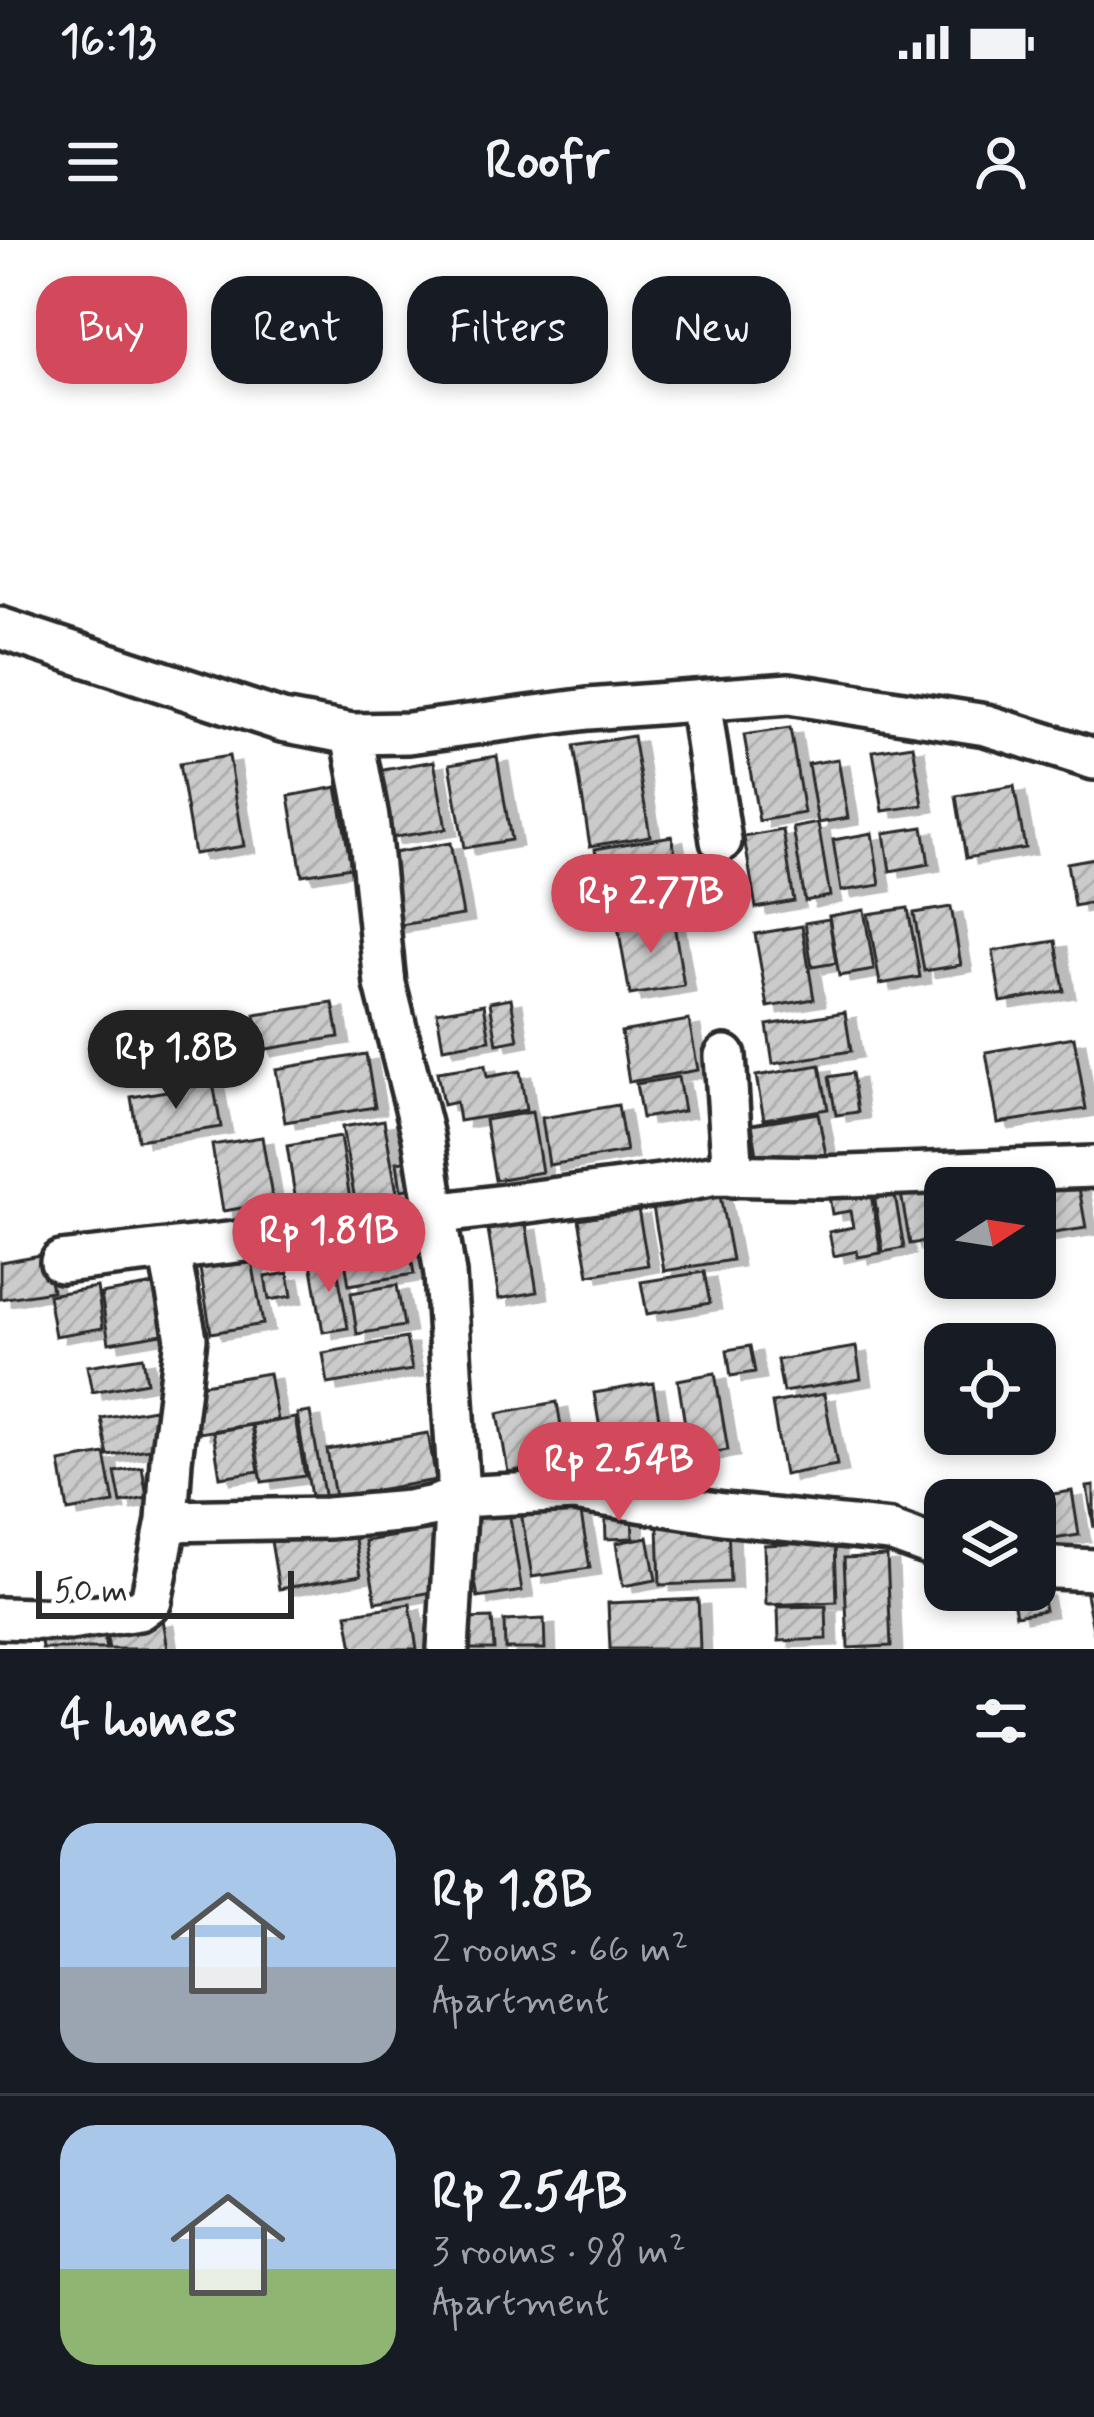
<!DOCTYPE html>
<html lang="en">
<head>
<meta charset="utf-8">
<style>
	:root { --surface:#171b24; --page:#20242c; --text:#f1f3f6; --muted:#9ea1a6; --line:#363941; --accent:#d1495b }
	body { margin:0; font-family:Mynerve,sans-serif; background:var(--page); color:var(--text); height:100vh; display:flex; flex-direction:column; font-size:45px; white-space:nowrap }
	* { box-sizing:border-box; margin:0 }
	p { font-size:39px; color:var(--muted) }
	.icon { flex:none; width:66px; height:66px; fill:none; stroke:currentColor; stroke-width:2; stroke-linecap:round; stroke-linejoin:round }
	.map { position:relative; height:1409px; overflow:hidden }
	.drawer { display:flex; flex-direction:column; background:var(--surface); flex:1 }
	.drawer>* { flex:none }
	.guide { position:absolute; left:36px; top:36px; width:1023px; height:108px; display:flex; gap:24px }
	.needle { width:78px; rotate:78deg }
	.fabs { position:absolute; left:924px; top:927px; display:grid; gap:24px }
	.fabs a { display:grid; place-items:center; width:132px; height:132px; border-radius:24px; background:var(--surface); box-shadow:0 6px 18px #0003; font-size:60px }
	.scale { position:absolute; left:36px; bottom:30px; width:258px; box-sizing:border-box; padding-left:12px; border:6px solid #2b2b2b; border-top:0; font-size:33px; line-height:42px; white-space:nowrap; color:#2b2b2b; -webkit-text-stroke:9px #fff; paint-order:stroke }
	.price { position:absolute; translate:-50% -102px; padding:0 27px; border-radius:42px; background:var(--accent); color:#fff; font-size:39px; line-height:78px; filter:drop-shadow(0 3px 6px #0008) }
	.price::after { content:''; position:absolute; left:50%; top:72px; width:36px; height:27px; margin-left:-18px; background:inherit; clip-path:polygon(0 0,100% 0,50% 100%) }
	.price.active { background:#222; color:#fff }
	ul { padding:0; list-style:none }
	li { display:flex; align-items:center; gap:36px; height:300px; padding:0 60px }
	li+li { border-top:3px solid var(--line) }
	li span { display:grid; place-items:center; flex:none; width:336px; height:240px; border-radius:36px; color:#555 }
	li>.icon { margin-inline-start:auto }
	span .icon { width:144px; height:144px; fill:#fffc; stroke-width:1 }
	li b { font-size:51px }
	h2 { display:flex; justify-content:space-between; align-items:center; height:144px; padding:0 60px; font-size:51px }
	.tag { padding:0 42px; border-radius:36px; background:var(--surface); box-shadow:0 6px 18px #0003; font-size:42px; line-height:108px }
	.tag.active { background:var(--accent); color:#fff }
	.status { display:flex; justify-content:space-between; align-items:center; height:84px; padding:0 60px; background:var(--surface); direction:ltr }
	.status svg { height:33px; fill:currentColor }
	header { display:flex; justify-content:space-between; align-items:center; height:156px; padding:0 60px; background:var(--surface); font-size:54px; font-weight:700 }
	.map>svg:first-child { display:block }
	.building { fill:url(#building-hatch); stroke:#2b2b2b; stroke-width:3; filter:url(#shadow) }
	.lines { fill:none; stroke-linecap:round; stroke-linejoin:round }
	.street-casing { stroke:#2b2b2b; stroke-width:48 }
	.street { stroke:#fff; stroke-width:39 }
</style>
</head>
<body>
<div class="status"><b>16:13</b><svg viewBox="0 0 49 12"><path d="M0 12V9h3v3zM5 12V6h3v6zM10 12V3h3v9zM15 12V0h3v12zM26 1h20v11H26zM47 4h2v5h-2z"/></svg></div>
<header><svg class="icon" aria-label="menu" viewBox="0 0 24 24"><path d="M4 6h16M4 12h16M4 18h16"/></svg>Roofr<svg class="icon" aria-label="person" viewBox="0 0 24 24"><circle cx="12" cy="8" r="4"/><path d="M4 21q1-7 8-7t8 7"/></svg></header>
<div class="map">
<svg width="1094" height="1409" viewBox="0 0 1094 1409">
	<defs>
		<pattern id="building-hatch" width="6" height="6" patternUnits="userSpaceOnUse" patternTransform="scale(3)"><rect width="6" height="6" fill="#cbcbcb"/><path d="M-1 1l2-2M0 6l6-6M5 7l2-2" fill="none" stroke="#aeaeae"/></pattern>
		<filter id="shadow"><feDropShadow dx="11" dy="6" stdDeviation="0" flood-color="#0004"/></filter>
	</defs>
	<rect width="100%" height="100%" fill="#fff"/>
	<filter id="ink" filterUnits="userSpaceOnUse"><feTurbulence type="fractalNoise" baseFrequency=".00833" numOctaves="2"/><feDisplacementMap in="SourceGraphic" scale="24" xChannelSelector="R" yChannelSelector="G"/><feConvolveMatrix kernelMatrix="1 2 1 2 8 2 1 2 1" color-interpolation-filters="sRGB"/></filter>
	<g filter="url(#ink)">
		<path class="building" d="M 790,488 L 804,573 L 759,581 L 744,495 Z
			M 633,496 L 650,596 L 590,606 L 574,506 Z
			M 913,505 L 923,565 L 883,571 L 873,511 Z
			M 229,516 L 244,606 L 194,614 L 179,524 Z
			M 497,516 L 511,600 L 464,608 L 450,524 Z
			M 838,519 L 848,578 L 818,583 L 808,524 Z
			M 434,521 L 446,589 L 389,598 L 378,531 Z
			M 1014,546 L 1025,608 L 966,618 L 956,556 Z
			M 337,547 L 351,627 L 302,635 L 289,556 Z
			M 818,583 L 830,656 L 805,661 L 793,588 Z
			M 923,587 L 929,624 L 890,631 L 884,593 Z
			M 783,590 L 794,661 L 756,668 L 744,597 Z
			M 872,593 L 880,645 L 841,651 L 833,600 Z
			M 672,596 L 684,665 L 607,678 L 595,609 Z
			M 450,603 L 463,675 L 394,686 L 382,615 Z
			M 1094,618 L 1094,662 L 1074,666 L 1067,623 Z
			M 951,667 L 961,725 L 924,731 L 914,673 Z
			M 908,668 L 920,737 L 880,744 L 868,674 Z
			M 864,670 L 874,730 L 839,736 L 829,676 Z
			M 673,678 L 684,746 L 630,755 L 618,687 Z
			M 829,679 L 836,723 L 812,727 L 805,683 Z
			M 802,686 L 814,759 L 768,767 L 755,694 Z
			M 1056,701 L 1064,751 L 1001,762 L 993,711 Z
			M 511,758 L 518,800 L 497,804 L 490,762 Z
			M 333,763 L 339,797 L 261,810 L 255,775 Z
			M 484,764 L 490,800 L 443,808 L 437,772 Z
			M 845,772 L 851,811 L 773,824 L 767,785 Z
			M 689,780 L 698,830 L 629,842 L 621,792 Z
			M 1074,797 L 1086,869 L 998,883 L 986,812 Z
			M 366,814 L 375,867 L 285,882 L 276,829 Z
			M 485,825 L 487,837 L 520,831 L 526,870 L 459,881 L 456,862 L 443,865 L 437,832 Z
			M 820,825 L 828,869 L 764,879 L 756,836 Z
			M 852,833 L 858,872 L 836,875 L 829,837 Z
			M 678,837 L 684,871 L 642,878 L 636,844 Z
			M 213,843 L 221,887 L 138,900 L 131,857 Z
			M 618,865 L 626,912 L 549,925 L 542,878 Z
			M 532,872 L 542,932 L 495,940 L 485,880 Z
			M 818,873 L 826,915 L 759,927 L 752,884 Z
			M 384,880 L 397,953 L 355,960 L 342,887 Z
			M 262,897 L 273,963 L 223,971 L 212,905 Z
			M 340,897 L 350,959 L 297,968 L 287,906 Z
			M 415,919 L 420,947 L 401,950 L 397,922 Z
			M 939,941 L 945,976 L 945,998 L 910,1004 L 900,948 Z
			M 1078,942 L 1086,988 L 1035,996 L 1035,949 Z
			M 869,943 L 881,1013 L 858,1017 L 857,1011 L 834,1016 L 829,992 L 853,987 L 850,971 L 832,974 L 828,950 Z
			M 893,944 L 904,1008 L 883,1012 L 873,947 Z
			M 718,945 L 732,1020 L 664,1031 L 651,955 Z
			M 638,969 L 648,1025 L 589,1035 L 579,979 Z
			M 526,984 L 537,1052 L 499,1059 L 488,990 Z
			M 406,986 L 414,1034 L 349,1045 L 341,997 Z
			M 46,1014 L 52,1051 L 0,1059 L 0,1022 Z
			M 335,1017 L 348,1088 L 323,1092 L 311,1022 Z
			M 252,1020 L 263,1084 L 211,1093 L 200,1029 Z
			M 704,1032 L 710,1063 L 647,1074 L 641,1042 Z
			M 288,1033 L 292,1056 L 269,1060 L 265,1037 Z
			M 166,1043 L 174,1092 L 109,1103 L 101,1054 Z
			M 397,1045 L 404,1086 L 357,1094 L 351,1053 Z
			M 97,1047 L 103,1088 L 55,1096 L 48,1055 Z
			M 406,1098 L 412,1130 L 328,1144 L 323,1113 Z
			M 750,1106 L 755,1132 L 731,1136 L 727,1110 Z
			M 856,1107 L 861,1139 L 783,1152 L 777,1120 Z
			M 143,1117 L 147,1142 L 92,1152 L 87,1126 Z
			M 269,1133 L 277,1180 L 199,1193 L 192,1146 Z
			M 715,1133 L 728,1210 L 690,1216 L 678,1140 Z
			M 653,1143 L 668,1232 L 609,1242 L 594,1153 Z
			M 824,1154 L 837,1225 L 784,1235 L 772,1163 Z
			M 557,1162 L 567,1222 L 508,1232 L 498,1173 Z
			M 154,1169 L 160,1207 L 108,1216 L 101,1178 Z
			M 310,1172 L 326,1266 L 313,1268 L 297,1174 Z
			M 295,1178 L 305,1236 L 262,1242 L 252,1185 Z
			M 251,1185 L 259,1231 L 220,1237 L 213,1192 Z
			M 428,1193 L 436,1240 L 335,1257 L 327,1210 Z
			M 105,1214 L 114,1263 L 68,1271 L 60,1222 Z
			M 142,1227 L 147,1258 L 121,1263 L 115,1232 Z
			M 1094,1246 L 1094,1288 L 1087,1247 Z
			M 1072,1251 L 1079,1295 L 1035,1302 L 1035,1260 L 1016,1260 Z
			M 579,1262 L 590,1328 L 532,1337 L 521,1272 Z
			M 632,1270 L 633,1298 L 606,1299 L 605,1271 Z
			M 509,1272 L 522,1351 L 478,1358 L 464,1279 Z
			M 728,1282 L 730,1342 L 660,1345 L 658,1286 Z
			M 353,1287 L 361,1335 L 279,1349 L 271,1301 Z
			M 434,1290 L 444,1350 L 376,1362 L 365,1301 Z
			M 648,1297 L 656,1340 L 623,1346 L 616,1303 Z
			M 835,1302 L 837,1362 L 766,1365 L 764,1305 Z
			M 887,1316 L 891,1406 L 848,1408 L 844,1318 Z
			M 1094,1347 L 1094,1394 L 1085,1349 Z
			M 1041,1350 L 1045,1370 L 1016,1375 L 1012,1355 Z
			M 698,1359 L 700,1409 L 610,1409 L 608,1363 Z
			M 410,1364 L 417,1409 L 353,1409 L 347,1374 Z
			M 826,1366 L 827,1399 L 779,1401 L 778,1367 Z
			M 492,1378 L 494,1409 L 463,1409 L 462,1379 Z
			M 163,1379 L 168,1409 L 109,1409 L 105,1389 Z
			M 544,1379 L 545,1409 L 505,1409 L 504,1381 Z
			M 101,1383 L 106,1409 L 42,1409 L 40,1393 Z"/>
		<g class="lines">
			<g class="street-casing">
				<path id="street" d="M 0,388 L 282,481 L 352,494 L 408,493 L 588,469 L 789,454 L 986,485 L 1094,519
					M 700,461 L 721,601
					M 352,494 L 368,578 L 385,744 L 423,896 L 445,1034 L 458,1239 L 448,1409
					M 725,816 L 733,936
					M 61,1022 L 316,993 L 435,974 L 667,944 L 716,935 L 821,937 L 1094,927
					M 167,1281 L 328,1278 L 409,1271 L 435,1266 L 457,1257 L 574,1251 L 723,1274 L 890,1291 L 945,1311
					M 1035,1327 L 1094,1330
					M 0,1378 L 70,1380 L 139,1370 L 151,1361 L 167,1281 L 171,1220 L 186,1098 L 169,1011"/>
			</g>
			<use href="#street" class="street"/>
		</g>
	</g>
</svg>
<div class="fabs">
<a><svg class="needle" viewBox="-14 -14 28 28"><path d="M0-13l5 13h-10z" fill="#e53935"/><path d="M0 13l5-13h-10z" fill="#9ea1a6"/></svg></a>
<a><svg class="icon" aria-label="locate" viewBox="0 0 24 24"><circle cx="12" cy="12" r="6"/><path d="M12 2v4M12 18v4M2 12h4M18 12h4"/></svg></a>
<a><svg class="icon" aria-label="layers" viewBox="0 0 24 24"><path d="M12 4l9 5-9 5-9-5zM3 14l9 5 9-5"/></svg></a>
</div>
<div class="scale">50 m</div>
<b class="price" style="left:651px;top:716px">Rp 2.77B</b>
<b class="price active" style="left:176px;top:872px">Rp 1.8B</b>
<b class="price" style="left:329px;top:1055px">Rp 1.81B</b>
<b class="price" style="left:619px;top:1284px">Rp 2.54B</b>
<div class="guide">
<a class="tag active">Buy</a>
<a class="tag">Rent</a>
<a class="tag">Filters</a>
<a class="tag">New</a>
</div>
</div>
<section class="drawer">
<h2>4 homes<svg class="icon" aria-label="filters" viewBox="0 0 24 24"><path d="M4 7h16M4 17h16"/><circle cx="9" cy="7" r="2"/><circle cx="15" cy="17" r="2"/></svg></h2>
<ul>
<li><span style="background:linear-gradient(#a9c7e8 60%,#9aa5b1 0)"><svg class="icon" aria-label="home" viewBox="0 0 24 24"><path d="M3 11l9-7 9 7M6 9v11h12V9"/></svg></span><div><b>Rp 1.8B</b><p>2 rooms · 66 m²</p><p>Apartment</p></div></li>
<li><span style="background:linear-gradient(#a9c7e8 60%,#8fb573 0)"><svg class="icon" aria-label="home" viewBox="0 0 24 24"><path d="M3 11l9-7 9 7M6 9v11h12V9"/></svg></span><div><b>Rp 2.54B</b><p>3 rooms · 98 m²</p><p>Apartment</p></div></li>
</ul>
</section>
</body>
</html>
